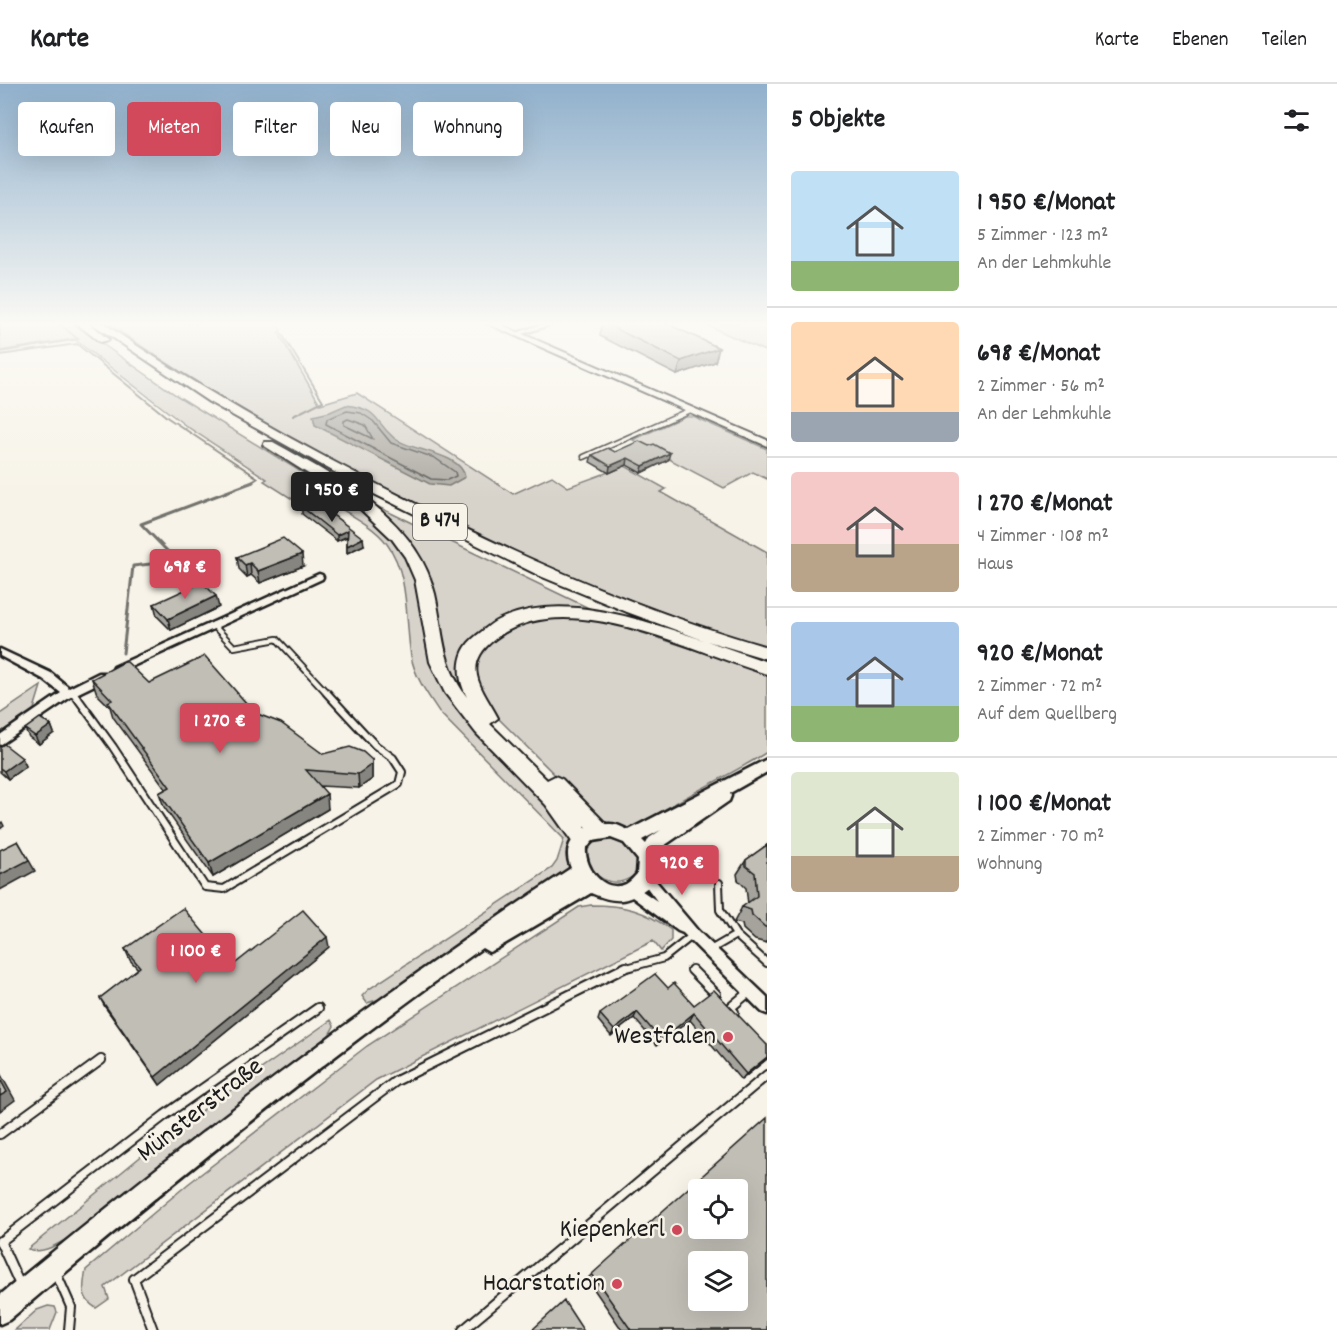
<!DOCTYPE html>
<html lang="de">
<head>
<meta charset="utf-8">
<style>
	:root { --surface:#fff; --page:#f6f6f6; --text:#202124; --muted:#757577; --line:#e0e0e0; --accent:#d1495b }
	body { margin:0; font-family:Dekko,sans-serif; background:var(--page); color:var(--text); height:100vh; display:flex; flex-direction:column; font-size:22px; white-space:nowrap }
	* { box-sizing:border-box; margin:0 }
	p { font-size:20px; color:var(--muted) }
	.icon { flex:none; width:33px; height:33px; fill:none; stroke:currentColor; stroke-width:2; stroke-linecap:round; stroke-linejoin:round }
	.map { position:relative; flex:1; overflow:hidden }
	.side { display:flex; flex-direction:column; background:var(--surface); width:570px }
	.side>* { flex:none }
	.hud { position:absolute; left:18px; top:18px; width:570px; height:54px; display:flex; gap:12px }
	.buttons { position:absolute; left:688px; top:1095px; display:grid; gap:12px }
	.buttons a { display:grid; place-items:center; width:60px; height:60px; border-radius:6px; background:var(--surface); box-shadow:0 6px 24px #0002; font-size:30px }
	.price { position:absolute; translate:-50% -51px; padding:0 14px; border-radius:6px; background:var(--accent); color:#fff; font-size:20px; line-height:39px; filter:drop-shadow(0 2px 3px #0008) }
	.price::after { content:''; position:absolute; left:50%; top:36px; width:18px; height:14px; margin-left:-9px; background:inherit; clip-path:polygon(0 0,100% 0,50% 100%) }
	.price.active { background:#222; color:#fff }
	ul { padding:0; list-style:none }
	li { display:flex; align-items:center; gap:18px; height:150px; padding:0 24px }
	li+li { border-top:2px solid var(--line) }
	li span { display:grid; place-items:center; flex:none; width:168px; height:120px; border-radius:6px; color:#555 }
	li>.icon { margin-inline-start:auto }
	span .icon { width:72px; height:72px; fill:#fffc; stroke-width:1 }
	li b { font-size:26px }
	h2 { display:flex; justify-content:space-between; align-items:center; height:72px; padding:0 24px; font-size:26px }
	.pill { padding:0 21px; border-radius:6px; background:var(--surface); box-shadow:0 6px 24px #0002; font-size:21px; line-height:54px }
	.pill.active { background:var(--accent); color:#fff }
	header { display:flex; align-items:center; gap:36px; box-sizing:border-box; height:84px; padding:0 30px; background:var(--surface); border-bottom:2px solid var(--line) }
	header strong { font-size:28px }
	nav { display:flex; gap:33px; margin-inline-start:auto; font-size:21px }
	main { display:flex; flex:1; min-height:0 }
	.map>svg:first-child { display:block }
	.green { fill:#d7d3cb; stroke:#7a7874; stroke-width:1.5 }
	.water { fill:#aca9a2; stroke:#72716c; stroke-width:1.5 }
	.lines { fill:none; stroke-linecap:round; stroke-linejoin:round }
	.shore { stroke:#565452; stroke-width:1.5 }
	.stream-far1 { stroke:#72716c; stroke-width:2 }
	.stream { stroke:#72716c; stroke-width:3 }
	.service-far3-casing { stroke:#1c1c1c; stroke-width:7 }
	.service-far2-casing { stroke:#1c1c1c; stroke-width:8 }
	.service-far1-casing { stroke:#1c1c1c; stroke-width:10 }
	.service-casing { stroke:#1c1c1c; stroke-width:12 }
	.minor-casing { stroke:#1c1c1c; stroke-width:5 }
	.tertiary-casing { stroke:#1c1c1c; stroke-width:4 }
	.secondary-casing { stroke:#1c1c1c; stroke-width:5 }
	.trunk-casing { stroke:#1c1c1c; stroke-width:4 }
	.service-far3 { stroke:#f7f3e8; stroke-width:4 }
	.service-far2 { stroke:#f7f3e8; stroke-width:4.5 }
	.service-far1 { stroke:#f7f3e8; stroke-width:6 }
	.service { stroke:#f7f3e8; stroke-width:8 }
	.minor { fill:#f7f3e8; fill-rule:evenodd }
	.tertiary { fill:#f7f3e8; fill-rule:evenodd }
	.secondary { fill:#f7f3e8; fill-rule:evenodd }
	.trunk { fill:#f7f3e8; fill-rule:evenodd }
	.wall { fill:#a5a39c; stroke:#1c1c1c; stroke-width:1.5 }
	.shaded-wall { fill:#86857f; stroke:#1c1c1c; stroke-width:1.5 }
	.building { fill:#c0beb5; stroke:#1c1c1c; stroke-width:1.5; fill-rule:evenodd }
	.poi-dot { fill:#d1495b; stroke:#f7f3e8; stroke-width:2 }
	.labels { text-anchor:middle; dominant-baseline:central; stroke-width:5; stroke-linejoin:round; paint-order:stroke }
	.shield { fill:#f7f3e8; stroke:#5e5c59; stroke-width:1.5 }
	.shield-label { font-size:21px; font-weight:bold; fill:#1c1c1c }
	.near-poi-label { font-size:27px; fill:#1c1c1c; stroke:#f7f3e8; text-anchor:end }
	.near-street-label { font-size:27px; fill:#1c1c1c; stroke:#f7f3e8 }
</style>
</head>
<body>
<header>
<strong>Karte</strong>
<nav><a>Karte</a><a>Ebenen</a><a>Teilen</a></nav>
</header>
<main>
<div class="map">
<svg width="767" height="1246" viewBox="0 0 767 1246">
	<rect width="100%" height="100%" fill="#f7f3e8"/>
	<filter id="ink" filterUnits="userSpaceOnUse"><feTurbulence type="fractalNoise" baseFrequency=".0167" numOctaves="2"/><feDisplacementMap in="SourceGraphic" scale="12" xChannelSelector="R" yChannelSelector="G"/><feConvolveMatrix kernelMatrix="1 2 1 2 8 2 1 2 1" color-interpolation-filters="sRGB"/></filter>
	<g filter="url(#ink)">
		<path class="green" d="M 0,239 L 72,239 L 176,311 L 366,428 L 390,450 L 412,483 L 421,511 L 431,579 L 573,751 L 569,783 L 563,792 L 383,914 L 367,919 L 362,912 L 369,905 L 552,784 L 557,777 L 564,755 L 440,629 C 428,611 415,594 411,572 C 405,536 410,491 387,460 C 375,443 349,430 331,419 L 311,427 L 264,397 L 267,395 L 186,342 L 74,255 L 0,267 Z
			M 108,239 L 277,239 L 281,246 L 278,248 L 320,320 L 357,309 L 513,410 L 552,392 L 568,403 L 625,382 L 666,405 L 661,408 L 767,468 L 767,565 C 535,488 309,379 108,239 Z
			M 702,239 L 767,239 L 767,268 Z
			M 685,332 L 692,332 L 767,365 L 767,395 L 753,388 L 724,404 L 633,356 Z
			M 370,419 L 599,529 L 578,526 L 483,547 L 468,614 L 449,589 L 432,508 Z
			M 537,533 L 582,534 L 615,540 L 767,589 L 767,668 C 723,696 674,716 632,746 C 602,744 573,717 557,693 L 490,626 L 474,586 L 484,560 Z
			M 41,602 L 34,625 L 0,649 L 0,630 Z
			M 601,755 C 621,754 648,771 633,792 C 612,807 589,792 586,770 L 591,760 Z
			M 591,821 C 623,821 645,826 671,846 L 671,856 L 661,867 L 653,857 L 376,996 L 105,1203 L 109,1215 L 96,1224 C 80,1215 83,1201 86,1186 L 188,1100 L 367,962 L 579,823 Z
			M 331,936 L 334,942 L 329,951 L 65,1156 C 53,1163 41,1170 28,1165 L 167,1051 Z
			M 48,1222 L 55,1223 L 57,1228 L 50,1246 L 15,1246 L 37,1226 Z"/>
		<path class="water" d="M 346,321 C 381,326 372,335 394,354 C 409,367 461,368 465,393 L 449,402 L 430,400 L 315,341 L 313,332 L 330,328 Z"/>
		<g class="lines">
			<path class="shore" d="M 347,327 L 361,329 L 373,337 L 391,359 L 435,374 L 455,388 L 456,392 L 447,396 L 431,395 L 326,340 L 327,335 Z
				M 348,335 L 365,341 L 373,355 L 344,341 L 344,337 Z"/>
			<path class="stream-far1" d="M 58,239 L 78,255
				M 280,247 L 323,317 L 293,332
				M 0,268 L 79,255
				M 0,271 L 77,260 L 168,334 L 258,394 L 249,400"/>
			<path class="stream" d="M 123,569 L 133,482 L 177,477 L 141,440 L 253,398"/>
			<g class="service-far3-casing">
				<path id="service-far3" d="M 584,373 L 690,326"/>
			</g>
			<g class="service-far2-casing">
				<path id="service-far2" d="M 213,541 L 234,563 L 277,555 L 327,609
					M 72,607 L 74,609"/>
			</g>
			<g class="service-far1-casing">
				<path id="service-far1" d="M 73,608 L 113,663 L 205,803 L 224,805 L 399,700 L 402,688 L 393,674 L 375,661 L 326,608
					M 719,799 L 720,826 L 736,851
					M 710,866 L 736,851 L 767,879
					M 623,885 L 664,874 L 693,851"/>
			</g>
			<g class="service-casing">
				<path id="service" d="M 692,886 L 716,910
					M 734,928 L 730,924 L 749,908
					M 0,1050 L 101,976
					M 0,1157 L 20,1201
					M 0,1158 L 165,1031 L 318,924
					M 56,1189 L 71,1223 L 69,1246
					M 153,1246 L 134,1195 L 396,997 L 626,883
					M 463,1246 L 767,991"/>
			</g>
			<g class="minor-casing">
				<path id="minor" d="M 545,239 L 555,239 L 519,251 L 514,250 Z
					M 319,490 L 322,491 L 323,493 L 322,495 L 122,587 L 118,589 L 113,585 L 114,583 Z
					M 0,565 L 51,589 L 69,604 L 99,589 L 107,589 L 108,592 L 107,595 L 72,612 L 0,661 L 0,651 L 61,609 L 43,595 L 0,572 Z
					M 646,789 L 650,790 L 698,847 L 767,913 L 767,930 L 762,928 L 683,849 L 678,847 L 628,810 L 626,806 L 628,802 L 632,800 L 657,817 L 640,794 L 642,790 Z"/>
			</g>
			<g class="tertiary-casing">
				<path id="tertiary" d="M 486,239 L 497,239 L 767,356 L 767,362 Z"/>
			</g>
			<g class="secondary-casing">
				<path id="secondary" d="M 767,675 L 767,688 L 730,709 L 731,712 L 729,717 L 661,764 L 656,774 L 652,800 C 629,818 619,821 591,809 L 496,865 L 489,868 L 482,864 C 318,981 162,1106 9,1236 L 0,1240 L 0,1211 C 184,1059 372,915 571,784 C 559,756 585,739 611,740 C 617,740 623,744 629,746 ZM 661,746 L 649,754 L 646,760 L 642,756 ZM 611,754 L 624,759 L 638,776 L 637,790 C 634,793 630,798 626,800 C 603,810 584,783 586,764 L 593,757 Z"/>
			</g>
			<g class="trunk-casing">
				<path id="trunk" d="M 76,239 L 88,239 L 109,256 L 100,258 Z
					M 91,239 L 103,239 C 204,308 309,367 418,421 C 531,478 645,528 767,563 L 767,575 L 707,557 L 767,578 L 767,590 C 692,568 566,500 495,555 C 460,582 482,604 498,634 L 490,640 L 547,696 L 555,692 L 562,695 L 613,747 L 610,753 C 598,757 592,750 584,741 L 592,756 L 589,762 L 582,765 L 575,762 L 546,721 L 476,649 L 445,609 L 430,578 L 415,496 L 405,473 L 392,455 L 354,419 L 263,361 L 265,358 L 273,358 C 337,394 416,433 435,510 C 444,550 441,579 467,613 C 456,592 456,567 476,552 C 483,547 491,539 498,536 C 561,506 642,536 703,556 L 627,528 L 540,492 L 372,409 L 209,318 Z"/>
			</g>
			<use href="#service-far3" class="service-far3"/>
			<use href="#service-far2" class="service-far2"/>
			<use href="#service-far1" class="service-far1"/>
			<use href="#service" class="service"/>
			<use href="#minor" class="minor"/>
			<use href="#tertiary" class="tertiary"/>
			<use href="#secondary" class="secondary"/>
			<use href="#trunk" class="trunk"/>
		</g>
		<path class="wall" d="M 602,239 L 666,239 L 719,264 L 715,278 L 677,291 L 600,252 Z
			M 615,368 L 668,376 L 641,389 L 627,381 L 609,389 L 590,378 L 592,371 Z
			M 302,423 L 364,461 L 347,469 L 347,453 L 337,457 L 302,430 Z
			M 237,473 L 303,482 L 260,499 L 251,491 L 247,493 L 239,485 Z
			M 154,520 L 219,523 L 171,546 L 157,532 Z
			M 92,595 L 149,599 L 255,629 L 323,670 L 372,676 L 372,695 L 359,704 L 320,702 L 328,725 L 213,793 L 164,723 L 159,709 L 166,705 L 113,633 L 110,623 L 97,610 Z
			M 51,641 L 54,649 L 39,660 L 29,653 L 25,645 Z
			M 0,663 L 22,674 L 26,682 L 8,695 L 0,688 Z
			M 767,761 L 767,859 L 755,856 L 743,845 L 742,840 L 734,838 L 742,823 L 748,820 L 746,804 L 738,796 L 737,790 L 746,776 Z
			M 329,863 L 160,1001 L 105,923 L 100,914 L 138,885 L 130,876 L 125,865 L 232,882 Z
			M 668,904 L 694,921 L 767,961 L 767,975 L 741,996 L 690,936 L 657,961 L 634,934 L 611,952 L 598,936 L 600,930 Z
			M 592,1190 L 767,1246 L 622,1246 L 587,1195 Z"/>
		<path class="shaded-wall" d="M 719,264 L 715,278 L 677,291 L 681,277 Z
			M 670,369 L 668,376 L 641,389 L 643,382 Z
			M 628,374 L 627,381 L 609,389 L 610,382 Z
			M 348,446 L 348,452 L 337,457 L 337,451 Z
			M 363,454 L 364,461 L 347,469 L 347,462 Z
			M 302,470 L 303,482 L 260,499 L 258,487 Z
			M 250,479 L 251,491 L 247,493 L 245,481 Z
			M 216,512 L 219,523 L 171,546 L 168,535 Z
			M 51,641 L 54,649 L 39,660 L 35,652 Z
			M 22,674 L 26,682 L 8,695 L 4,687 Z
			M 372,676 L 372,695 L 359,704 L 358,690 Z
			M 327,710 L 328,725 L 213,793 L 209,779 Z
			M 2,738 L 4,742 L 0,745 L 0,740 Z
			M 18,757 L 35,787 L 0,806 L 0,791 Z
			M 327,853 L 329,863 L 160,1001 L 155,993 Z
			M 637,928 L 634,934 L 611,952 L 614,946 Z
			M 694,929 L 690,936 L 657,961 L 661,956 Z
			M 767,973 L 767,975 L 741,996 L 746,990 Z
			M 0,989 L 15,1016 L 0,1027 Z"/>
		<path class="building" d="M 604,239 L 666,239 L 719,264 L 681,277 Z
			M 639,357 L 649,362 L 654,360 L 670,369 L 643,382 L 628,374 L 610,382 L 592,371 L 608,364 L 615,368 Z
			M 305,418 L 334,432 L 363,454 L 347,462 L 348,446 L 337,451 L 302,423 Z
			M 283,454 L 302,470 L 258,487 L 250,479 L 245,481 L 237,473 Z
			M 202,498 L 216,512 L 168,535 L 154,520 Z
			M 205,572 L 255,629 L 281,639 L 323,670 L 350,663 L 363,668 L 372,676 L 372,680 L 358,690 L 306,686 L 327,710 L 209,779 L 159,709 L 170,703 L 108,618 L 112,616 L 92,595 L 124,578 L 127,578 L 149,599 Z
			M 40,634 L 51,641 L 35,652 L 25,645 Z
			M 4,660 L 22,674 L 4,687 L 0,684 L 0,663 Z
			M 18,757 L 29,776 L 0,791 L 0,766 Z
			M 767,761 L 767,843 L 765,843 L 752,831 L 751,826 L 742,823 L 757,812 L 755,789 L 746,782 L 746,776 Z
			M 183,824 L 232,882 L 303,826 L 327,853 L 155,993 L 100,914 L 140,883 L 125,865 Z
			M 655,890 L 668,904 L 674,899 L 694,921 L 714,906 L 767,961 L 767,973 L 746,990 L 694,929 L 661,956 L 637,928 L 614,946 L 600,930 Z
			M 0,995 L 7,1008 L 0,1012 Z
			M 767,1034 L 767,1246 L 631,1246 L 592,1190 ZM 699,1106 L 738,1106 L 738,1144 L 699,1144 ZM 699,1178 L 738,1178 L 738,1216 L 699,1216 Z
			M 564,1217 L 583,1246 L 532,1246 Z"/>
	</g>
	<linearGradient id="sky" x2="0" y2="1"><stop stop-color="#90b0cc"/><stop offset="0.58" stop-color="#fbfaf5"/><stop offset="1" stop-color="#fbfaf5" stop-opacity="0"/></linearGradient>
	<rect width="767" height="414" fill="url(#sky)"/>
	<g class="poi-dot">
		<circle cx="728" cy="953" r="6"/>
		<circle cx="677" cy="1146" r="6"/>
		<circle cx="617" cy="1200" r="6"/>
	</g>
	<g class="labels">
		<rect class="shield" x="413" y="420" width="54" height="36" rx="4.5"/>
		<g class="shield-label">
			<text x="440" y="438">B 474</text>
		</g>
		<g class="near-poi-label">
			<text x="716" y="953">Westfalen</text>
			<text x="665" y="1146">Kiepenkerl</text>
			<text x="605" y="1200">Haarstation</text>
		</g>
		<g class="near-street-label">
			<text transform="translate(201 1027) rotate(-38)">Münsterstraße</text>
		</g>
	</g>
</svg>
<div class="buttons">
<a><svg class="icon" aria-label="locate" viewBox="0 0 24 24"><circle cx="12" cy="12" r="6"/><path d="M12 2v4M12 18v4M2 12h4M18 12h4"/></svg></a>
<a><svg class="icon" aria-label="layers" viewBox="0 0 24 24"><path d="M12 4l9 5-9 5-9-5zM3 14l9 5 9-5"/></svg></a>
</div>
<b class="price active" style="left:332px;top:439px">1 950 €</b>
<b class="price" style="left:185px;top:516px">698 €</b>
<b class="price" style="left:220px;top:670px">1 270 €</b>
<b class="price" style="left:682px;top:812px">920 €</b>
<b class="price" style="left:196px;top:900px">1 100 €</b>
<div class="hud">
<a class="pill">Kaufen</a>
<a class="pill active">Mieten</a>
<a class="pill">Filter</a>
<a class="pill">Neu</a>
<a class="pill">Wohnung</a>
</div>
</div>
<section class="side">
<h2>5 Objekte<svg class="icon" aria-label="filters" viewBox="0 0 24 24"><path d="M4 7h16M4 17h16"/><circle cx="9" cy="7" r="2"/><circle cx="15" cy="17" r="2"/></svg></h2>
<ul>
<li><span style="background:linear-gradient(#bfe0f5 75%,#8fb573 0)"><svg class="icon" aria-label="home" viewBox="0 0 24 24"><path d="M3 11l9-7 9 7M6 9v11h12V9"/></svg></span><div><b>1 950 €/Monat</b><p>5 Zimmer · 123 m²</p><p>An der Lehmkuhle</p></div></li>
<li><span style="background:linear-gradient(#ffd9b3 75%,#9aa5b1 0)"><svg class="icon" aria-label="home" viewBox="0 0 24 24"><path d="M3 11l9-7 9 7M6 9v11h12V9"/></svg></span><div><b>698 €/Monat</b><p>2 Zimmer · 56 m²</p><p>An der Lehmkuhle</p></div></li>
<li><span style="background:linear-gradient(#f6c9c9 60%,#b9a48a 0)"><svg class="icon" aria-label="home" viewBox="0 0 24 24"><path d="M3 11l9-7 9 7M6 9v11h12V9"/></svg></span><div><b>1 270 €/Monat</b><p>4 Zimmer · 108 m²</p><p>Haus</p></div></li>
<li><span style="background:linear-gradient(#a9c7e8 70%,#8fb573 0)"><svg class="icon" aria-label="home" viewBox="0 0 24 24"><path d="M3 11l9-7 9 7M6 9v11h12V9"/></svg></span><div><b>920 €/Monat</b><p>2 Zimmer · 72 m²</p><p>Auf dem Quellberg</p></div></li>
<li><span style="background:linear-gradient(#dfe7d0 70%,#b9a48a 0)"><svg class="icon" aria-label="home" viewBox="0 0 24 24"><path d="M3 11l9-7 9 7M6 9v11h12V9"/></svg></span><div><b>1 100 €/Monat</b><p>2 Zimmer · 70 m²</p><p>Wohnung</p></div></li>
</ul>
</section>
</main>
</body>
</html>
